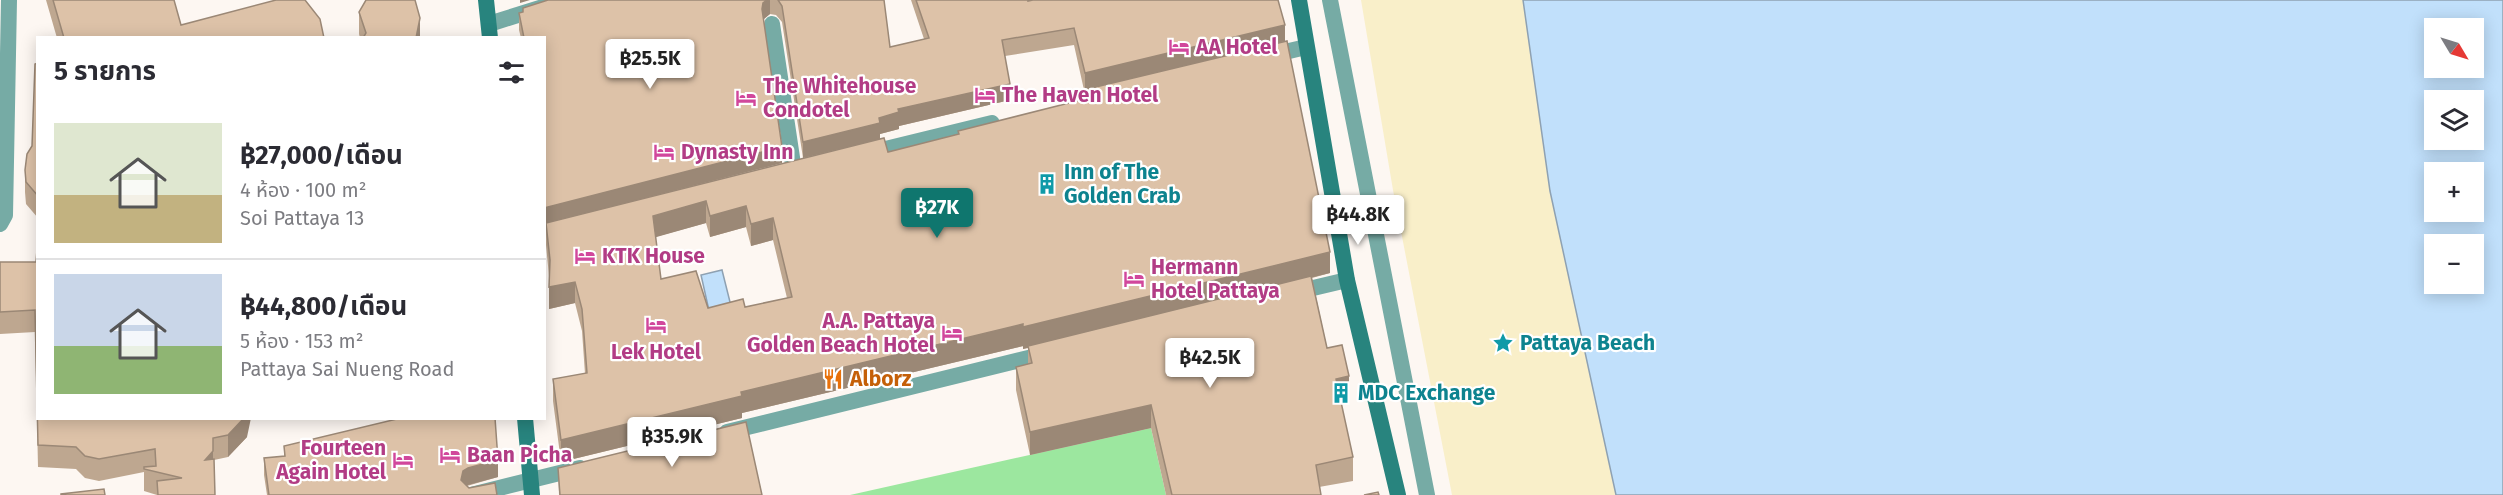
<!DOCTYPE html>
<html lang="th">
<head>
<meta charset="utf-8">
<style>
	:root { --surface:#fff; --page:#f2f2f3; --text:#2b2b33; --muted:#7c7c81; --line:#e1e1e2; --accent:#0f766e }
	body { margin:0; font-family:"Fira Sans","Noto Sans Thai",sans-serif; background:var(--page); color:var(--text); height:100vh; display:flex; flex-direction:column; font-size:22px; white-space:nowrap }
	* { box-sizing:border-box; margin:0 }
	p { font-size:20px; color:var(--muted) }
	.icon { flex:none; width:33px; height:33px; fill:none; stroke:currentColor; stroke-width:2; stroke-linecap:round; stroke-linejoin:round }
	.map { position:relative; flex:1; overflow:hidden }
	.drawer { position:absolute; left:36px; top:36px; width:510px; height:384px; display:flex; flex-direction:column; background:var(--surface); border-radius:0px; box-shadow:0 3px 15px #0003 }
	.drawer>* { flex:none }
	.needle { width:39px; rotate:128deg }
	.controls { position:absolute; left:2424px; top:18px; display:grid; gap:12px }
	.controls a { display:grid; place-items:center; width:60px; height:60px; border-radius:0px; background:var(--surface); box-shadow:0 3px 15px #0003; font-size:30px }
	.price { position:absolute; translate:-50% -51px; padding:0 14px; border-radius:6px; background:#fff; color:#222; font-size:20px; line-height:39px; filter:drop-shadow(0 2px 3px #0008) }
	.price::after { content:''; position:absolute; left:50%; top:36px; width:18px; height:14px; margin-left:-9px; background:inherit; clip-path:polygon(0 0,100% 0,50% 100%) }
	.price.on { background:var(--accent); color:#fff }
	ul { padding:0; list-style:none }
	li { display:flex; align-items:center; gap:18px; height:150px; padding:0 18px }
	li+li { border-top:2px solid var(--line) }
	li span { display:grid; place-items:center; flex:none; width:168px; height:120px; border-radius:0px; color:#555 }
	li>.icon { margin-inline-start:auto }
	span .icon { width:72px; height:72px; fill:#fffc; stroke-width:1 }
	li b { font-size:26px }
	h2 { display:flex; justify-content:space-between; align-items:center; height:72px; padding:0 18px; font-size:26px }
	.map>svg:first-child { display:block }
	.green { fill:#9ce79f }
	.sand { fill:#f9efc9 }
	.water { fill:#c1e0fb; stroke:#8ea1b2; stroke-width:1.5; fill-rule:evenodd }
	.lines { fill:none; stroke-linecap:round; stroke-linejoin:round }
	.pedestrian { stroke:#76aba5; stroke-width:16 }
	.minor { stroke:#76aba5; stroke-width:16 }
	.secondary { stroke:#28847e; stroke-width:16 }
	.wall { fill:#bea790; fill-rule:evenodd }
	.shaded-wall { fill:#9b8876 }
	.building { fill:#ddc2a8; stroke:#9b8876; stroke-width:1.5; fill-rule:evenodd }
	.labels { text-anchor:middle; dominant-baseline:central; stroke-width:4.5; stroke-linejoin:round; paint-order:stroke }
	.hotel-label { font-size:21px; font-weight:bold; fill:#b23c85; stroke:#fff; text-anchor:start }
	.culture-label { font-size:21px; font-weight:bold; fill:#0d838f; stroke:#fff; text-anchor:start }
	.food-label { font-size:21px; font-weight:bold; fill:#c56008; stroke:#fff; text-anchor:start }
</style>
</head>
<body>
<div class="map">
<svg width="2503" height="495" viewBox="0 0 2503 495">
	<rect width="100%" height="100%" fill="#fdf7f2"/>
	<path class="green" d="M 1151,428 L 1166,495 L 850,495 Z"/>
	<path class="sand" d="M 1361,0 L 1523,0 L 1550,191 L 1616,495 L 1452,495 L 1393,190 Z"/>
	<path class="water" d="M 1523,0 L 2503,0 L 2503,495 L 1616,495 L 1550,191 ZM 2474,28 L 2474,68 L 2434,68 L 2434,28 ZM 2474,100 L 2474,140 L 2434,140 L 2434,100 ZM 2434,172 L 2474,172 L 2474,212 L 2434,212 ZM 2474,244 L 2474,284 L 2434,284 L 2434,244 Z
		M 722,270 L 732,310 L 710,315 L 701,275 Z"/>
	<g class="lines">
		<path class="pedestrian" d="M 1330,0 L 1427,495"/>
		<path class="minor" d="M 489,24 L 565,0
			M 772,24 L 794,171
			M 1268,56 L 1306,47
			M 865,154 L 992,123
			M 0,224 L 5,215 L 9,0
			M 1292,293 L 1347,280
			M 727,432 L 1049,353
			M 471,495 L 580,468"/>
		<path class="secondary" d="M 486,0 L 490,38
			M 1299,0 L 1347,280 L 1398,495
			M 525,418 L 532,495"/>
	</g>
	<path class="wall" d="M 46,0 L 174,0 L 181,25 L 324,38 L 57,38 Z
		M 548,0 L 884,0 L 890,47 L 924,39 L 911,0 L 1028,0 L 1028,1 L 1285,41 L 1330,273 L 1312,278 L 1327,348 L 1349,399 L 1340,401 L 1353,457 L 1353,481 L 1319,487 L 1321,495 L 1166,495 L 1151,428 L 1030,455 L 1016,390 L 1016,367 L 1028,364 L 1028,348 L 1023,349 L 1023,346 L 742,413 L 742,418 L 561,462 L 553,401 L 553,379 L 585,374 L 582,331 L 575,303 L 549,309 L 549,276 L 546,245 L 546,224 L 544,224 L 544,38 L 521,38 L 519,30 L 519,13 L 523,12 L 523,8 ZM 770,14 L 776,15 L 782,22 L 803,158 L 862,144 L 620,205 L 782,163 L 763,19 ZM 1074,45 L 1084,90 L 1079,91 L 1079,101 L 958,131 L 958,134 L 888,152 L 880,139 L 880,134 L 899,129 L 899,126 L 1010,100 L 1005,56 ZM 706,223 L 710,237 L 746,227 L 751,246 L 773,240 L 787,298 L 745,307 L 708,308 L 661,279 L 655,237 Z
		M 359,12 L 420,38 L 360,38 L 359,34 Z
		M 38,63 L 38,218 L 26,204 L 25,192 L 25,170 L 32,146 Z
		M 0,262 L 36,262 L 247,437 L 228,457 L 214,460 L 215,495 L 157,495 L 144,491 L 144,472 L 99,481 L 85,478 L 76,469 L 38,467 L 35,332 L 0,334 Z
		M 284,446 L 498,477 L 467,486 L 469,488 L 497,495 L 267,495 L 264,475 L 264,458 L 284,456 Z
		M 558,468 L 762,495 L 559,495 Z"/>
	<path class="shaded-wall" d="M 520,0 L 530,0 L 520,3 Z
		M 767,0 L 770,0 L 770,14 L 763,20 L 762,9 L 763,3 Z
		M 420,18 L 420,38 L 416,38 Z
		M 1285,25 L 1285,41 L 1085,90 L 1085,73 Z
		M 1010,84 L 1010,100 L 899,126 L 899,129 L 880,134 L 880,139 L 803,158 L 803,142 L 879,118 L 898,109 Z
		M 782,147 L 782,163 L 544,224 L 544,208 Z
		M 706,201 L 706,223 L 653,238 L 653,216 Z
		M 746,206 L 746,227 L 710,237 L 710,216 Z
		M 773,218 L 773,240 L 751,246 L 751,224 Z
		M 1330,252 L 1330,273 L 1023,349 L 1023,327 Z
		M 575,282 L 575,303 L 549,309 L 549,287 Z
		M 1023,324 L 1023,346 L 742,413 L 742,418 L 561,462 L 561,440 L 741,392 Z
		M 1349,376 L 1349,399 L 1336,402 L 1336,379 Z
		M 1151,405 L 1151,428 L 1030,455 L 1030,432 Z
		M 244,418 L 251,418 L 247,437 L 228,457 L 228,435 Z
		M 213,451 L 213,473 L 205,460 Z
		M 498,460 L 498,477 L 468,485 L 463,488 L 461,480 L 463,471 L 468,468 Z"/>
	<path class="building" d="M 53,0 L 174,0 L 181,25 L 276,0 L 305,0 L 320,19 L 324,38 L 64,38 Z
		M 366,0 L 415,0 L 420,18 L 416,38 L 363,38 L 366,33 L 359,12 Z
		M 548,0 L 767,0 L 763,3 L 762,9 L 782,147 L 544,208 L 544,38 L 524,38 L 519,13 L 523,12 L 523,8 Z
		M 778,0 L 884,0 L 890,47 L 929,38 L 916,0 L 1028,0 L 1028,1 L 1033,0 L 1278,0 L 1285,25 L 1085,73 L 1074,28 L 1002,40 L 1010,84 L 898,109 L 899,112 L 879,118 L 880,123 L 803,142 L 782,6 Z
		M 1287,41 L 1330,252 L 1023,327 L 1023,324 L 741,392 L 742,396 L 561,440 L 553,379 L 587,373 L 582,309 L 575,282 L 549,287 L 550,260 L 546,223 L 884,138 L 888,152 L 959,134 L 958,131 L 1081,100 L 1079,91 ZM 706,201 L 710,216 L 746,206 L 751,224 L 773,218 L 792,297 L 745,307 L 743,299 L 708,308 L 696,271 L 661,279 L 653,216 Z
		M 38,63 L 38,196 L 26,182 L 25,170 L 27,154 L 32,146 L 35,64 Z
		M 38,238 L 38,418 L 244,418 L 228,435 L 213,438 L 213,451 L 205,460 L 214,459 L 215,495 L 158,495 L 157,481 L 182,478 L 144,469 L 144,467 L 156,466 L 155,449 L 99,459 L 85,456 L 76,447 L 38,445 L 35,310 L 0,312 L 0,262 L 36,262 Z
		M 1311,276 L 1327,348 L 1342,345 L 1349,376 L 1336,379 L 1353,457 L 1316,465 L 1321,495 L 1172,495 L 1151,405 L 1030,432 L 1016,367 L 1032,363 L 1028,346 Z
		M 401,418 L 495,418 L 498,460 L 468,468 L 463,471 L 461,480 L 469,488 L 495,483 L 497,495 L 269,495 L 264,458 L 285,456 L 284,446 Z
		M 746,422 L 762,495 L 560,495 L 558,468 Z
		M 104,489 L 105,495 L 61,495 L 61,494 Z
		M 1378,492 L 1379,495 L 1364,495 Z"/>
	<defs>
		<g id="hotel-bare" transform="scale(1.62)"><path d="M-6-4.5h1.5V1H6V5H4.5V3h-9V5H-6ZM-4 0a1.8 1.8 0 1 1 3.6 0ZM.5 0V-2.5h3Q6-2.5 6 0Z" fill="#d1479c" stroke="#fff" stroke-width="2.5" paint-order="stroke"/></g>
		<g id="building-bare" transform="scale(1.62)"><path d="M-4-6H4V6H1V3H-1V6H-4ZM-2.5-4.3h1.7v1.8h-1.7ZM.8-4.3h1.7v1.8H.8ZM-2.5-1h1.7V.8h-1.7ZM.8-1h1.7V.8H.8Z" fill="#0f9aa8" stroke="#fff" stroke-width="2.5" paint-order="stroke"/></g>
		<g id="sight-bare" transform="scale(1.62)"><path d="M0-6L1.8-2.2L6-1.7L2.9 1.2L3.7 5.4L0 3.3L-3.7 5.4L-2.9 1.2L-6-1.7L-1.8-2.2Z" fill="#0f9aa8" stroke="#fff" stroke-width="2.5" paint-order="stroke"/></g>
		<g id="restaurant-bare" transform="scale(1.62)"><path d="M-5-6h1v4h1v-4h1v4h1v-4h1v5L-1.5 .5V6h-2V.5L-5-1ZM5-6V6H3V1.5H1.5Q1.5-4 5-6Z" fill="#e8710a" stroke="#fff" stroke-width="2.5" paint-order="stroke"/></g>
	</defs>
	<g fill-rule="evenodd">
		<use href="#hotel-bare" x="1179" y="47"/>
		<use href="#hotel-bare" x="985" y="95"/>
		<use href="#hotel-bare" x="746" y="98"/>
		<use href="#hotel-bare" x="664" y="152"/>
		<use href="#building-bare" x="1047" y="184"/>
		<use href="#hotel-bare" x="585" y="256"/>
		<use href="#hotel-bare" x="1134" y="279"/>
		<use href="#hotel-bare" x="656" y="325"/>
		<use href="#hotel-bare" x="952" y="333"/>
		<use href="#sight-bare" x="1503" y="343"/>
		<use href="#restaurant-bare" x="833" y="379"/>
		<use href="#building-bare" x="1341" y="393"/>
		<use href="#hotel-bare" x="450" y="455"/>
		<use href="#hotel-bare" x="403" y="460"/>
	</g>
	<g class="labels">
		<g class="hotel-label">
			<text x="1196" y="47">AA Hotel</text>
			<text x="763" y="86">The Whitehouse<tspan x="763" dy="24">Condotel</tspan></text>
			<text x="1002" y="95">The Haven Hotel</text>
			<text x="681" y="152">Dynasty Inn</text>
			<text x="602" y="256">KTK House</text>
			<text x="1151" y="267">Hermann<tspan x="1151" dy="24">Hotel Pattaya</tspan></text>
			<text x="935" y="321" text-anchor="end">A.A. Pattaya<tspan x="935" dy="24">Golden Beach Hotel</tspan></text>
			<text x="656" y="352" text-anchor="middle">Lek Hotel</text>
			<text x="386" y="448" text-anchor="end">Fourteen<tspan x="386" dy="24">Again Hotel</tspan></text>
			<text x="467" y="455">Baan Picha</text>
		</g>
		<g class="culture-label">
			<text x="1064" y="172">Inn of The<tspan x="1064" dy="24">Golden Crab</tspan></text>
			<text x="1520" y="343">Pattaya Beach</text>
			<text x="1358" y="393">MDC Exchange</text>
		</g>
		<g class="food-label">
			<text x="850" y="379">Alborz</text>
		</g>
	</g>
</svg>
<div class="controls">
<a><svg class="needle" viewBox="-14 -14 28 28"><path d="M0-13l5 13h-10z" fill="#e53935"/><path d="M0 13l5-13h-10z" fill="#7c7c81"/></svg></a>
<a><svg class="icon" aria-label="layers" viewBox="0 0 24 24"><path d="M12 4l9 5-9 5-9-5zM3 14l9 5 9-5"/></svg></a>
<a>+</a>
<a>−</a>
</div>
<b class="price" style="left:650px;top:90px">฿25.5K</b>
<b class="price on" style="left:937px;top:239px">฿27K</b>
<b class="price" style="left:1358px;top:246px">฿44.8K</b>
<b class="price" style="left:1210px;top:389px">฿42.5K</b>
<b class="price" style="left:672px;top:468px">฿35.9K</b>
<section class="drawer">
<h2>5 รายการ<svg class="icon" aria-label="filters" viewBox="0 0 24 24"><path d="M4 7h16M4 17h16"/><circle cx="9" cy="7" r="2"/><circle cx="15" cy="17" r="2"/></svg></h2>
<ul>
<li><span style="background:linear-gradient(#dfe7d0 60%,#c2b280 0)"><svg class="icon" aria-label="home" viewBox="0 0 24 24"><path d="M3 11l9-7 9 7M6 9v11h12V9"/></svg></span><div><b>฿27,000/เดือน</b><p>4 ห้อง · 100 m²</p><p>Soi Pattaya 13</p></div></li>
<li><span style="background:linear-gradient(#c9d6e8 60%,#8fb573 0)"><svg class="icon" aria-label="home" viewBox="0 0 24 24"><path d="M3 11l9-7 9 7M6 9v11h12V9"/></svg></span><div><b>฿44,800/เดือน</b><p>5 ห้อง · 153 m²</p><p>Pattaya Sai Nueng Road</p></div></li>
</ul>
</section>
</div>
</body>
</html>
